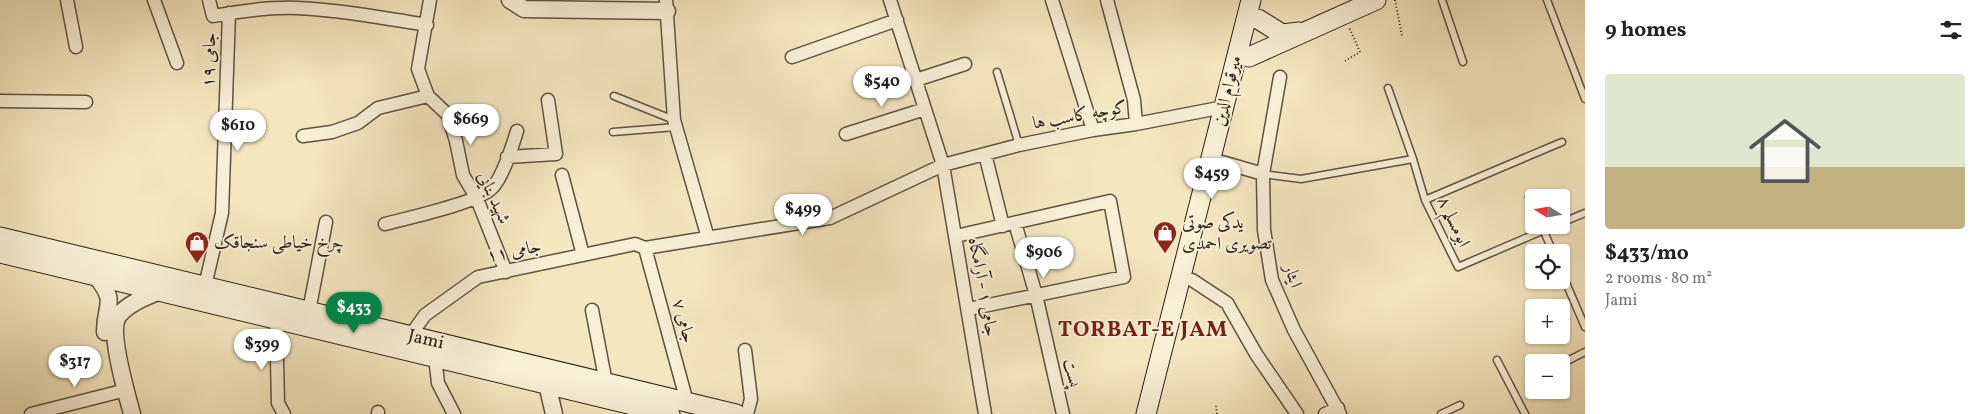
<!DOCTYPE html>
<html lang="en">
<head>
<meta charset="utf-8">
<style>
	:root { --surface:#fff; --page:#f6f6f6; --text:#222; --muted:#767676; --line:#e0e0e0; --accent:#0b8043 }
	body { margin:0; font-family:Vollkorn,Amiri,serif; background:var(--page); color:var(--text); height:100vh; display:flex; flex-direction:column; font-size:19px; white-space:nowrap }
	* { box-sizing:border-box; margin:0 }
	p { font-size:16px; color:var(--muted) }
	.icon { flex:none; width:28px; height:28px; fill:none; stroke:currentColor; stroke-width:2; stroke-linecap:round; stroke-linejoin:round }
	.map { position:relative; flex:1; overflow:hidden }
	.details { display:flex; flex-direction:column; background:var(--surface); width:400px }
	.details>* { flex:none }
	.needle { width:32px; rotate:281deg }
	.tools { position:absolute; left:1525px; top:189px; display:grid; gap:10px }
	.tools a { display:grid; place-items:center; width:45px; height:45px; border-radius:5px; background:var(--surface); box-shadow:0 1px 4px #0004; font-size:25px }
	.price { position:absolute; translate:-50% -42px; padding:0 11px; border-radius:18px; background:#fff; color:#222; font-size:16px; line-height:32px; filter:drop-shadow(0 1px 2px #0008) }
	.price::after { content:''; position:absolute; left:50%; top:30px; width:15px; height:11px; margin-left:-8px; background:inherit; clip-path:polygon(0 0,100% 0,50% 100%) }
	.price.on { background:var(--accent); color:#fff }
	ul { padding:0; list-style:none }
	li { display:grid; align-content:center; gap:10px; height:265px; padding:0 20px }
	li+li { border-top:1px solid var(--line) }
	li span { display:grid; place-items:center; height:155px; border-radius:5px; color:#555 }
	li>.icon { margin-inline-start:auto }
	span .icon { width:90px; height:90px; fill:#fffc; stroke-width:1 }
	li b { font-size:21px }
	h2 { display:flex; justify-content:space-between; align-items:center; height:60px; padding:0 20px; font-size:21px }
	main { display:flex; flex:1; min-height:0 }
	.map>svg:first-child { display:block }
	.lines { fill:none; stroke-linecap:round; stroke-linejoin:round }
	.service-casing { stroke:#5e5242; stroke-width:9 }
	.minor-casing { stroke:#5e5242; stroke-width:15 }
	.tertiary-casing { stroke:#5e5242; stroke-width:19 }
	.secondary-casing { stroke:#2c2118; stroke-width:21 }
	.path { stroke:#2c2118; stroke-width:2; stroke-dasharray:1 2.5; stroke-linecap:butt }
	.service { stroke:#f8efd5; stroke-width:6 }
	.minor { stroke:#f8efd5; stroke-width:12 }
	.tertiary { stroke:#f8efd5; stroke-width:16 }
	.secondary { stroke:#f8efd5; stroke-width:19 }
	.labels { text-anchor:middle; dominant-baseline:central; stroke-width:4; stroke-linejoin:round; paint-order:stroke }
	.street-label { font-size:18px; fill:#2c2118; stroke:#f8efd5 }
	.poi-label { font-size:18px; fill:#2c2118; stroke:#f8efd5; text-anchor:start }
	.district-label { font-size:22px; font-weight:bold; letter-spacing:1px; fill:#7a1f14; stroke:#f8efd5 }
</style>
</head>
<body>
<main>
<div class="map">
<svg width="1585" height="414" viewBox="0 0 1585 414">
	<rect width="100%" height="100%" fill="#f4e6bf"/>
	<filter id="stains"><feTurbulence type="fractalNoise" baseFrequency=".004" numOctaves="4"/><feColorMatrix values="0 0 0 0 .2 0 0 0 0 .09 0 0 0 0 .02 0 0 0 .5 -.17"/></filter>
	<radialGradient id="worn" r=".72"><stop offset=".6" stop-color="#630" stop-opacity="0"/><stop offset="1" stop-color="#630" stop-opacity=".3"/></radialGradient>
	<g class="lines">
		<g class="service-casing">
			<path id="service" d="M 1442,0 L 1463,62
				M 1547,0 L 1585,99
				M 997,72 L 1019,145
				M 1388,88 L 1413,159 L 1425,200 L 1458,267 L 1556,225
				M 614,96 L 674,120
				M 613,132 L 676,127
				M 1263,174 L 1301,179 L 1413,159
				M 1529,197 L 1534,207
				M 1425,200 L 1562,142
				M 1561,223 L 1585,213
				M 1541,225 L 1553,252
				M 1561,271 L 1585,327
				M 1497,360 L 1525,414
				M 1561,364 L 1585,352
				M 1441,414 L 1460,405"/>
		</g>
		<g class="minor-casing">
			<path id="minor" d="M 67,0 L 76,47
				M 154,0 L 177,63
				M 209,0 L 213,16 C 240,11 269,7 297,8 C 340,10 384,18 427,25
				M 430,0 L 418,69 L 428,96 L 448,115 L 456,141 L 463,175 L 477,199 L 506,272
				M 666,0 L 674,120 L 708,238
				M 890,0 L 943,165 L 985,414
				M 1052,0 L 1093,130
				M 1107,0 L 1134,100 L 1136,124
				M 792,57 L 897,20
				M 1280,77 L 1263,174 L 1264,230 L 1272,280 L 1294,330 L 1340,414
				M 916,80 L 965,64
				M 0,101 L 86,102
				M 846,134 L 925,109
				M 303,136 L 332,132 L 358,123 L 378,108 L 428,96
				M 985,154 L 1003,226
				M 507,157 L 556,154 L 548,100
				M 1222,162 L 1263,174
				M 562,175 L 583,255
				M 1015,223 L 1036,295 L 1063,414
				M 385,224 C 407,218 478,203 492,188 C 503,177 512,147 517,131
				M 956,236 L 1110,201 L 1124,277 L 969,309
				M 645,248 L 830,218 L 943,165 L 1019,145 L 1093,130 L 1136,124 L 1224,107
				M 645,248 L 687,402
				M 1192,280 L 1227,303 L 1256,354 L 1297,414
				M 205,286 L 222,213 L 229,13
				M 592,310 L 606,383
				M 309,311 L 326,222
				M 276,319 L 278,403 L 284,414
				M 410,336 L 425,315 L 478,277 L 635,244 L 645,248
				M 745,350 L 751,399 L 747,414
				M 435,357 L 438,383 L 454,414
				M 378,412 L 378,414
				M 31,414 L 126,390
				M 1325,414 L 1338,408"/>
		</g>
		<g class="tertiary-casing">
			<path id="tertiary" d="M 510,0 L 524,9 L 667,11
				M 96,276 C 118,304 105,302 105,332
				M 547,384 L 554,414
				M 132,414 C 127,394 107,330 119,315 C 129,303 146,297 160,291"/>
		</g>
		<g class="secondary-casing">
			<path id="secondary" d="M 1258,19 L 1282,34 L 1299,32
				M 1249,57 L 1376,0
				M 0,237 L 736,414
				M 0,253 L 670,414
				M 1146,414 L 1251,0"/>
		</g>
		<path class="path" d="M 1395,0 L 1402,36
			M 1345,61 L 1360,52 L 1349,27
			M 1216,406 L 1217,414"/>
		<use href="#service" class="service"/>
		<use href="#minor" class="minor"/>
		<use href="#tertiary" class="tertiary"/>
		<use href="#secondary" class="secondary"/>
	</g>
	<defs>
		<g id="shop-pin" transform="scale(1.25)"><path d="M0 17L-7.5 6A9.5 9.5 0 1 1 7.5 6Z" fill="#8f2418" stroke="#f8efd5"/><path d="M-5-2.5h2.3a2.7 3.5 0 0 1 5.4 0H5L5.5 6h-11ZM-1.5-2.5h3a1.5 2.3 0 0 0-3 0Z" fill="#fff"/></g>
	</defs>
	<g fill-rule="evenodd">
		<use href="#shop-pin" x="1165" y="233"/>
		<use href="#shop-pin" x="197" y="243"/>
	</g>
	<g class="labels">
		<g class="street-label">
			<text transform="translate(210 60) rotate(-88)">جامی ۱۹</text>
			<text transform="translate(1228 91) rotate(-76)">میرقوام الدین</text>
			<text transform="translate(1080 116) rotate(-10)">کوچه کاسب ها</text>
			<text transform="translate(493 198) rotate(65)">شهید بنایی</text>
			<text transform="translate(1453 222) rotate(65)">ابومسلم ۸</text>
			<text transform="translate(514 252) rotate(-11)">جامی ۱۱</text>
			<text transform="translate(1292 276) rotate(72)">ایثار</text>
			<text transform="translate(982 287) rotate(80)">جامی ۱ - آرامگاه</text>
			<text transform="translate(683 321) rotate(75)">جامی ۷</text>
			<text transform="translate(426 340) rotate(13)">Jami</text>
			<text transform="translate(1071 373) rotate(77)">پست</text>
		</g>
		<g class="poi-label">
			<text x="1182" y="223">یدکی صوتی<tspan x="1182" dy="21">تصویری احمدی</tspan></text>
			<text x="214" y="243">چرخ خیاطی سنجاقک</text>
		</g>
		<g class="district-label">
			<text x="1143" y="330">TORBAT-E JAM</text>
		</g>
	</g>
	<rect width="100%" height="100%" filter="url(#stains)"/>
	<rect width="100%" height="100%" fill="url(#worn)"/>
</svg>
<div class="tools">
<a><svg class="needle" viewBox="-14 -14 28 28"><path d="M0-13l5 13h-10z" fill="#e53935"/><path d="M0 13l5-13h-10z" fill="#767676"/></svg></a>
<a><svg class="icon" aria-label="locate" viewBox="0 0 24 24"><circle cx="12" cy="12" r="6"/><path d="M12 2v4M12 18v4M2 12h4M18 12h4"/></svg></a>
<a>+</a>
<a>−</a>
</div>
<b class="price" style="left:882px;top:108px">$540</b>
<b class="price" style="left:471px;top:146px">$669</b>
<b class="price" style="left:238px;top:152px">$610</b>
<b class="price" style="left:1212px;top:200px">$459</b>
<b class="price" style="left:803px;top:236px">$499</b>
<b class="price" style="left:1044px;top:279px">$906</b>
<b class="price on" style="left:354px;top:334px">$433</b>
<b class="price" style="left:262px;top:371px">$399</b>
<b class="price" style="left:75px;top:388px">$317</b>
</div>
<section class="details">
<h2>9 homes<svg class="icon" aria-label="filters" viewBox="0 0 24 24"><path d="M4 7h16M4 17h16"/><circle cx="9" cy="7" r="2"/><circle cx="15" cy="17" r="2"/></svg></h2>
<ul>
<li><span style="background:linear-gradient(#dfe7d0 60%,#c2b280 0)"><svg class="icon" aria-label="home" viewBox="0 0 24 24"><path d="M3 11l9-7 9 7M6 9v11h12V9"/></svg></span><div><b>$433/mo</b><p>2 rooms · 80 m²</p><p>Jami</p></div></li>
</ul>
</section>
</main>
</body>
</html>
